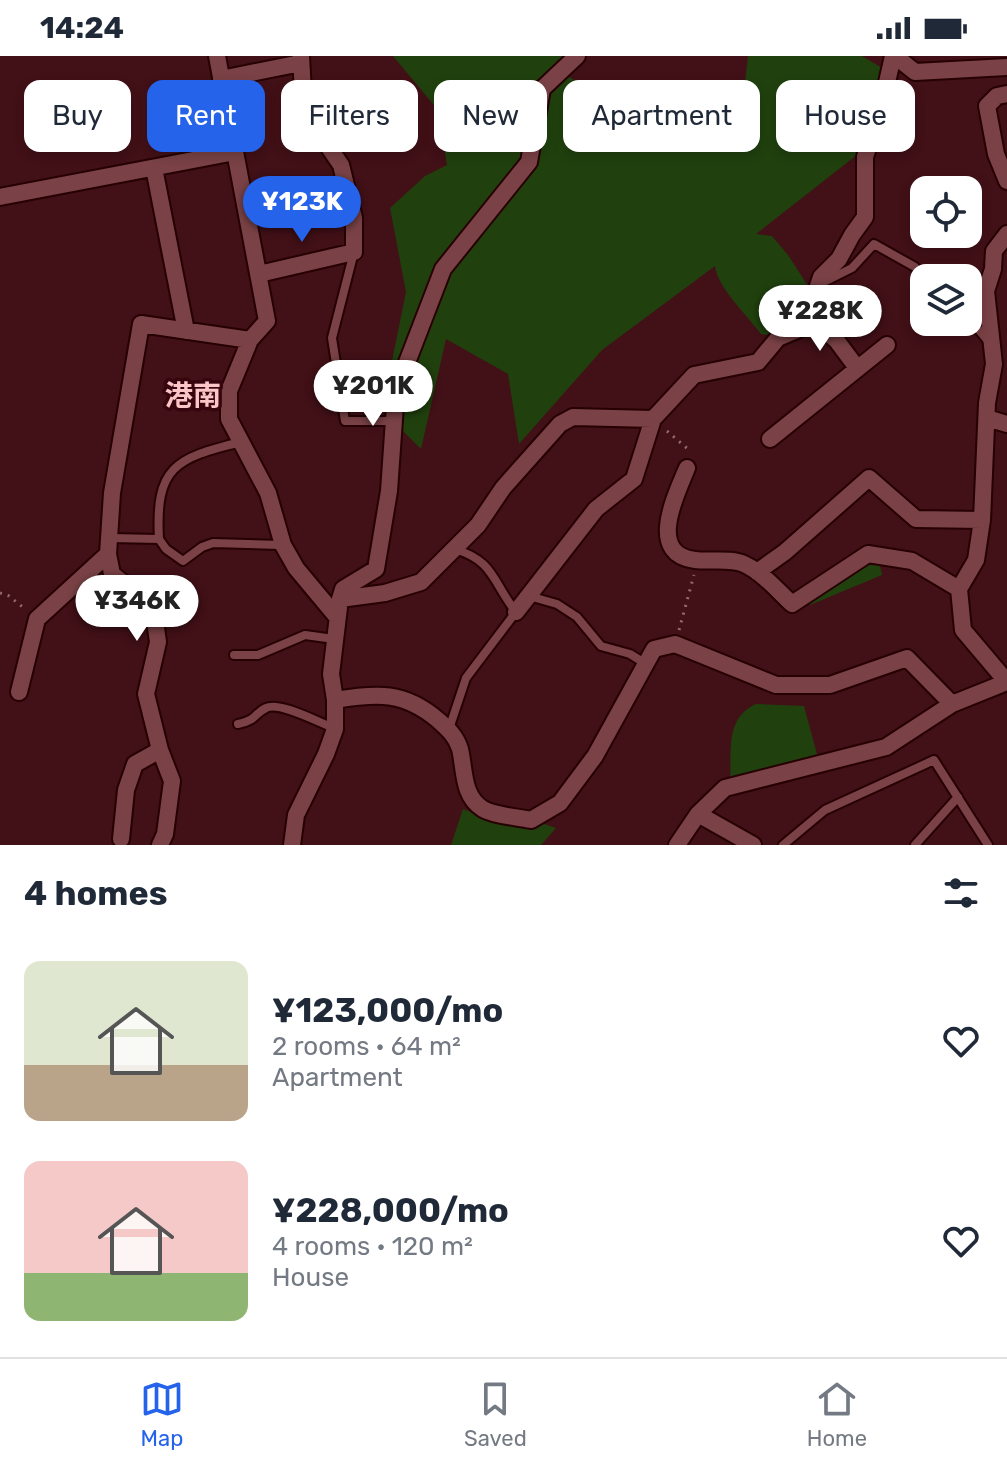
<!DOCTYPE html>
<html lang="en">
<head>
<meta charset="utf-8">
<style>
	:root { --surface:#fff; --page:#f2f2f3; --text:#1f2937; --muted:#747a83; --line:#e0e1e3; --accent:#2563eb }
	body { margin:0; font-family:Rubik,"Noto Sans JP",sans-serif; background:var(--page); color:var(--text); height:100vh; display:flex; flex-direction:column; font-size:30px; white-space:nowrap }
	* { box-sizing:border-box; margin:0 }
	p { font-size:26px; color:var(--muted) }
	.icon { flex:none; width:44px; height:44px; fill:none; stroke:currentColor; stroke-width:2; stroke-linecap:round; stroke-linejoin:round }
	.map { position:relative; height:789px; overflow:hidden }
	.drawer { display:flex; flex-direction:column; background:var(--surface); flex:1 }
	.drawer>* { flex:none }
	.banner { position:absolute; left:24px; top:24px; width:960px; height:72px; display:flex; gap:16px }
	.tools { position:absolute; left:910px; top:120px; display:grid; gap:16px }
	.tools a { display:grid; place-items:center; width:72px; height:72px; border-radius:16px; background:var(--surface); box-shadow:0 4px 12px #0003; font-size:40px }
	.price { position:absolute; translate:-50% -68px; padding:0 18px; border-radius:28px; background:#fff; color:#222; font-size:26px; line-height:52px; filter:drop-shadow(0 2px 4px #0008) }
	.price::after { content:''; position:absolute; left:50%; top:48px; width:24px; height:18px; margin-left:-12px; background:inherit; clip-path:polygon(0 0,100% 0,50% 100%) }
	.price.active { background:var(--accent); color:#fff }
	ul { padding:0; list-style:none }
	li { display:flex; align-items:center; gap:24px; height:200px; padding:0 24px }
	li span { display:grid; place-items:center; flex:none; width:224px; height:160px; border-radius:16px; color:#555 }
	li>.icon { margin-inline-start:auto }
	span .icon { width:96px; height:96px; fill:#fffc; stroke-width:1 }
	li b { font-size:34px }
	h2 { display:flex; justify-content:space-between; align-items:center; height:96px; padding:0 24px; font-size:34px }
	.pill { padding:0 28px; border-radius:16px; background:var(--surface); box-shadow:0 4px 12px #0003; font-size:28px; line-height:72px }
	.pill.active { background:var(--accent); color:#fff }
	.status { display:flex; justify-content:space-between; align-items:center; height:56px; padding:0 40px; background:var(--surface); direction:ltr }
	.status svg { height:22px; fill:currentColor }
	.dock { display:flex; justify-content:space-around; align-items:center; height:112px; border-top:2px solid var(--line); background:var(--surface); font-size:22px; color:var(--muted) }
	.dock a { display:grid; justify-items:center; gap:4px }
	.dock .active { color:var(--accent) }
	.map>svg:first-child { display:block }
	.green { fill:#20410e }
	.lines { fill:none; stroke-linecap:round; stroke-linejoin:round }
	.service-casing { stroke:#260003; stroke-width:12 }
	.minor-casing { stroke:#260003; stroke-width:20 }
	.path { stroke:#906b6f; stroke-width:3; stroke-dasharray:2 6; stroke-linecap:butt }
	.service { stroke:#7a4246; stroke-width:8 }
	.minor { stroke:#7a4246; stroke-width:16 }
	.labels { text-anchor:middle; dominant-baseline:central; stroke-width:7; stroke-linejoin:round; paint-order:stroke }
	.quarter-label { font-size:28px; font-weight:bold; fill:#fcc5c7; stroke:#37050e }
</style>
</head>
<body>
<div class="status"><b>14:24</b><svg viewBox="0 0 49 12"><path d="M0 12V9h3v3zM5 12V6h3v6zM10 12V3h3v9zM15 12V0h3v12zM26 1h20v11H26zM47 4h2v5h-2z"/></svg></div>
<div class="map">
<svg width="1007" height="789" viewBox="0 0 1007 789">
	<rect width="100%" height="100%" fill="#421017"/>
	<path class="green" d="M 393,0 L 563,0 L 568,20 L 623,56 L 634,38 L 744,36 L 748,0 L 862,0 L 887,15 L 862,95 L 756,178 L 772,180 L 788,199 L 808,230 L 796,266 L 767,279 L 761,278 C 747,259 717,231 715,210 L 602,294 L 519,388 L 508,318 L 446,283 L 421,393 L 382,354 L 406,236 L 390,152 L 425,120 L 447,109 L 438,54 Z
		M 868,503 L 879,505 L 882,519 L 810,549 L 807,542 Z
		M 756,648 L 804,650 L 818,702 L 730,724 C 732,694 725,662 756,648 Z
		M 463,753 L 507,769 L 544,768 L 556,772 L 541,789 L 451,789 Z"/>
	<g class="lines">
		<g class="service-casing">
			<path id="service" d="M 354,196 L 332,282 L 345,365 L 394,365
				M 822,227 L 852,212 L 874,188 L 915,211
				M 968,261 L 988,285
				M 110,482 L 159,483 L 166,493 L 183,505 L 202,491 L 213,487 L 282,489
				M 159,483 C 155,411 175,402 241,386
				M 529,540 L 557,548 L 577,561 L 601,590 L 630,598 L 646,608
				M 234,599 L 258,599 L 305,579 L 334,583
				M 238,668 C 259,663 253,658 266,652 C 279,645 320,667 334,672
				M 449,673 L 466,622 L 516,556 C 493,527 494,504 454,493
				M 783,789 L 825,754 L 934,704 L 988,789
				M 915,789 L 958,741"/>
		</g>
		<g class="minor-casing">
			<path id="minor" d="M 217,0 L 267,265 L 250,284 L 229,335 L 229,363 L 268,437 L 283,489 L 296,512 L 336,560
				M 895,0 L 915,16 L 1007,11
				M 221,23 L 301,7
				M 1007,38 L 997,40 L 987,50 L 996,98 L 1007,125
				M 154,112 L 186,275
				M 0,141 L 235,96
				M 259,218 L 354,196 L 354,162 L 341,109 L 304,55 L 301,0
				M 808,260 L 837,285 L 857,312
				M 987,362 L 1007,368
				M 770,383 L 887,289
				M 687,412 C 676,439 646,498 695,504 C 710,506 731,502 744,508 C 762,516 777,534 792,548 L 868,498 L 912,505 L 959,533
				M 108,498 L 112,437 L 141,268 L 250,284
				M 757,516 L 785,496 L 869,422 L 916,463 L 982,464
				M 340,543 L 385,537 L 421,526 L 478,469 L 503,432 L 560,368 L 573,361 L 653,363
				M 516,556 L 596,453 L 634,423 L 653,363 L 694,319 L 758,306 L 778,282 L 804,271 L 821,221 L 839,203 L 852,179 L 865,161 L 865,101 L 883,44 L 893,0
				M 19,636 L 37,563 L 108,498 L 112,518 L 153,551 L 158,586 L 146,638 L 160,694 L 172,725 L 165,778 L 160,789
				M 335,644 C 377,637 404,635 438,664 C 448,673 456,680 460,693 C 465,714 462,740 483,753 C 495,760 518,761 531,764 L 560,747 L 595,700 L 654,593 L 675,588 L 776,629 L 830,629 L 907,602 L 952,648
				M 698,758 L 753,789
				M 121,783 L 126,734 L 135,708 L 160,694
				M 292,789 L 296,759 L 326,698 L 335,673 L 335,644 L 331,618 L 340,543 L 343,533 L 376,513 L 389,435 L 396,335 L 443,213 L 529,106 L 542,33 L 577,0
				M 677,789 L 698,758 L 725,732 L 886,691 L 952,648 L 1007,626 L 963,574 L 959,533 L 976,504 L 982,464 L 987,347 L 994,308 L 986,235 L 993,213 L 994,195 L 1007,178"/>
		</g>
		<path class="path" d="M 925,217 L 935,222
			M 667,375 L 689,394 L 689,397
			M 0,537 L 9,540 L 25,553
			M 679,574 L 694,519"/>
		<use href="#service" class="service"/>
		<use href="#minor" class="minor"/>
	</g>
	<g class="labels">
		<g class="quarter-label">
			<text x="193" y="339">港南</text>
		</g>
	</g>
</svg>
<div class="tools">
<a><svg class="icon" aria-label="locate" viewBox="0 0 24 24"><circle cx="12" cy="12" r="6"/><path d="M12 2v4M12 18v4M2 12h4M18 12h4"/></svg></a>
<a><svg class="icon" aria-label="layers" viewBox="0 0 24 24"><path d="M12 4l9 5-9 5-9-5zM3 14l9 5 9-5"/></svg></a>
</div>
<b class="price active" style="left:302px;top:188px">¥123K</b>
<b class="price" style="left:820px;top:297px">¥228K</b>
<b class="price" style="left:373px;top:372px">¥201K</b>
<b class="price" style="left:137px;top:587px">¥346K</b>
<div class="banner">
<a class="pill">Buy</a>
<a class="pill active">Rent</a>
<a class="pill">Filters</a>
<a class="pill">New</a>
<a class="pill">Apartment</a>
<a class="pill">House</a>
</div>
</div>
<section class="drawer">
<h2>4 homes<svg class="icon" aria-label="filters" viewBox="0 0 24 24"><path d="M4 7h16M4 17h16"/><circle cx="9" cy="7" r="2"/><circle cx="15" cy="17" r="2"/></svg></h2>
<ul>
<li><span style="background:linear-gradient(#dfe7d0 65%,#b9a48a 0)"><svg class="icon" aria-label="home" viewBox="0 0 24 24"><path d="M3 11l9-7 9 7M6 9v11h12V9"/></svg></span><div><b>¥123,000/mo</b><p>2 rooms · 64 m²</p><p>Apartment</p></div><svg class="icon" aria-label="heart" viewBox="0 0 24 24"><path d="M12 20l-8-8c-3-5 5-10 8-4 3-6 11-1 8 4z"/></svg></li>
<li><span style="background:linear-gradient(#f6c9c9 70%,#8fb573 0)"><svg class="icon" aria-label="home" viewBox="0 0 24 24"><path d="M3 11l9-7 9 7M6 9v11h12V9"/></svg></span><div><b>¥228,000/mo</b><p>4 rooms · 120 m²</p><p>House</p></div><svg class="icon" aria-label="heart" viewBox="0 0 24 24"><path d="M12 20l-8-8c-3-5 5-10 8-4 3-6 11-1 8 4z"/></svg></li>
</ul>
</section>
<nav class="dock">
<a class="active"><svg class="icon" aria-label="map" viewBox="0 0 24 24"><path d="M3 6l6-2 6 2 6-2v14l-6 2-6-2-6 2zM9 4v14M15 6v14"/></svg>Map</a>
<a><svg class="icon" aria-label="saved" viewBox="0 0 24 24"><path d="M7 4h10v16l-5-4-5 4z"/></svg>Saved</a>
<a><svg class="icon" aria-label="home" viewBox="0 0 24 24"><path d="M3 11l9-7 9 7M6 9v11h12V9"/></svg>Home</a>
</nav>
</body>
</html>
